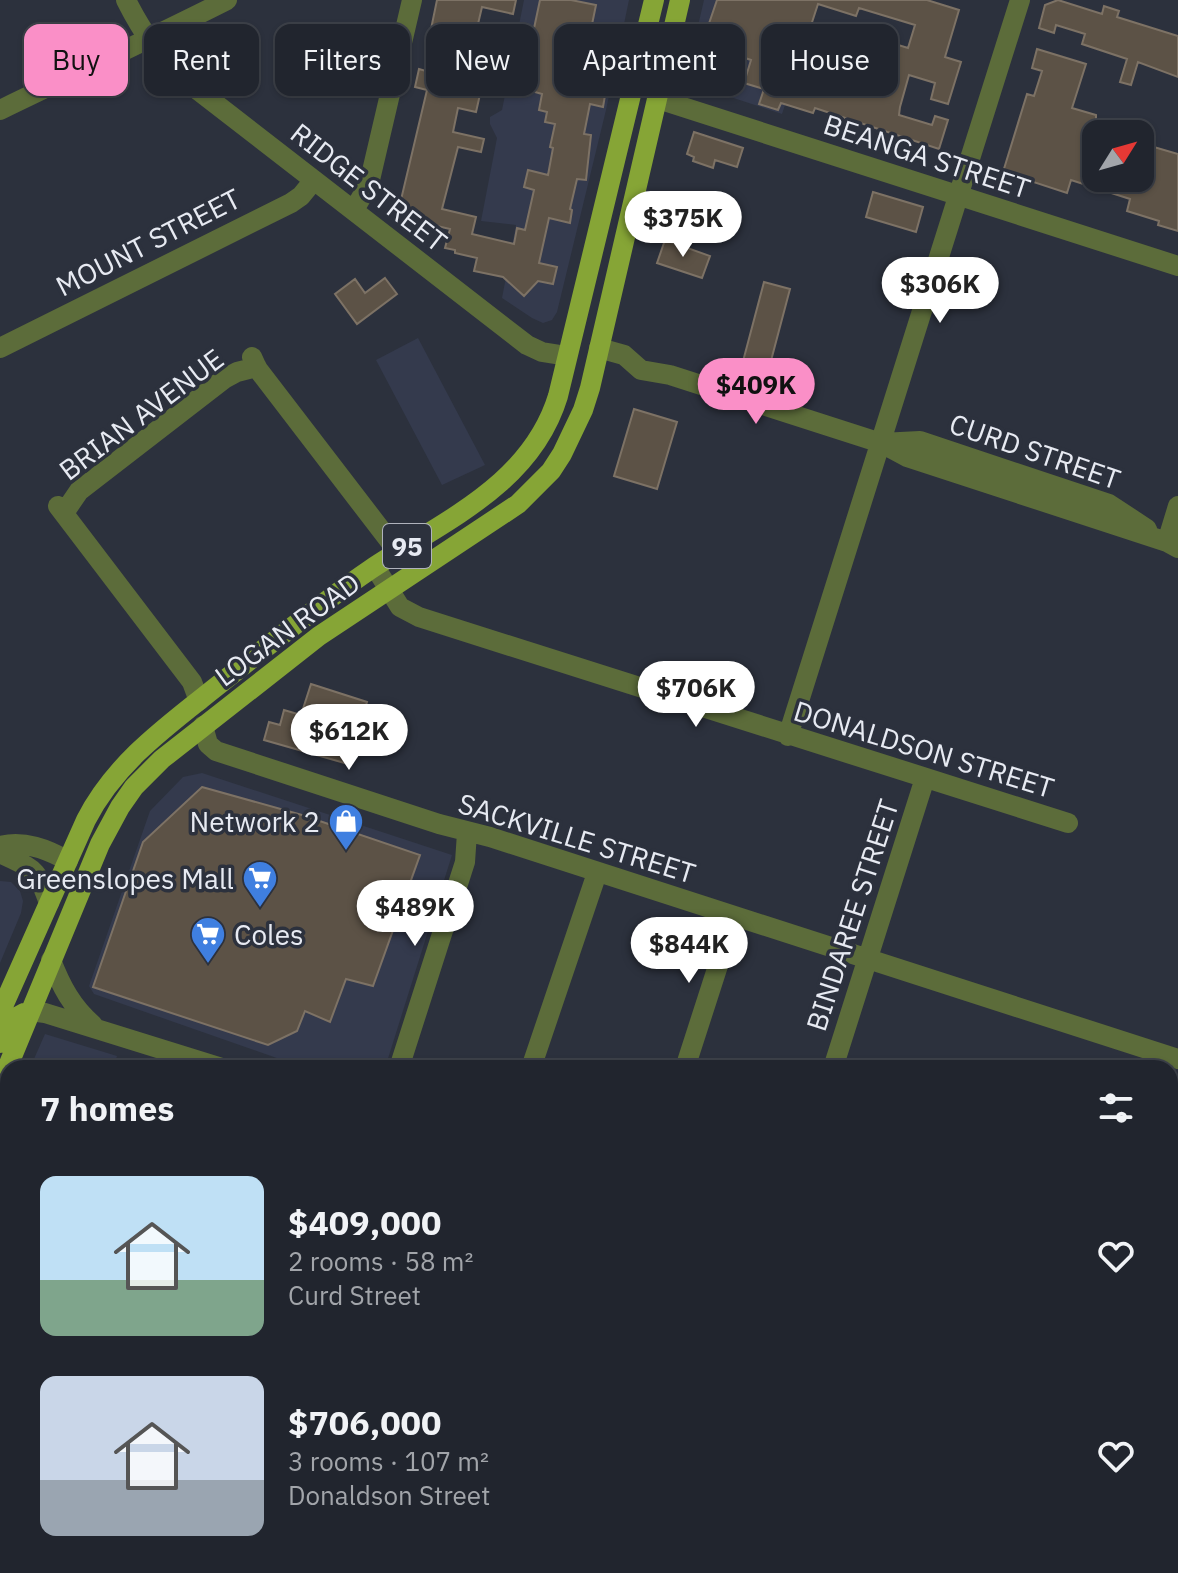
<!DOCTYPE html>
<html lang="en">
<head>
<meta charset="utf-8">
<style>
	:root { --surface:#21252e; --page:#292d36; --text:#f1f3f6; --muted:#a2a5aa; --line:#3e424a; --accent:#fa8fc7 }
	body { margin:0; font-family:"IBM Plex Sans",sans-serif; background:var(--page); color:var(--text); height:100vh; display:flex; flex-direction:column; font-size:30px; white-space:nowrap }
	* { box-sizing:border-box; margin:0 }
	p { font-size:26px; color:var(--muted) }
	.icon { flex:none; width:44px; height:44px; fill:none; stroke:currentColor; stroke-width:2; stroke-linecap:round; stroke-linejoin:round }
	.map { position:relative; flex:1; overflow:hidden }
	.side { position:absolute; left:0px; top:1060px; width:1178px; height:514px; display:flex; flex-direction:column; background:var(--surface); border-radius:24px 24px 0 0; box-shadow:0 2px 6px #0004,0 0 0 2px var(--line) }
	.side>* { flex:none }
	.guide { position:absolute; left:24px; top:24px; width:1130px; height:72px; display:flex; gap:16px }
	.needle { width:52px; rotate:53deg }
	.fabs { position:absolute; left:1082px; top:120px; display:grid; gap:16px }
	.fabs a { display:grid; place-items:center; width:72px; height:72px; border-radius:16px; background:var(--surface); box-shadow:0 2px 6px #0004,0 0 0 2px var(--line); font-size:40px }
	.price { position:absolute; translate:-50% -68px; padding:0 18px; border-radius:28px; background:#fff; color:#222; font-size:26px; line-height:52px; filter:drop-shadow(0 2px 4px #0008) }
	.price::after { content:''; position:absolute; left:50%; top:48px; width:24px; height:18px; margin-left:-12px; background:inherit; clip-path:polygon(0 0,100% 0,50% 100%) }
	.price.current { background:var(--accent); color:#111 }
	ul { padding:0; list-style:none }
	li { display:flex; align-items:center; gap:24px; height:200px; padding:0 40px }
	li span { display:grid; place-items:center; flex:none; width:224px; height:160px; border-radius:16px; color:#555 }
	li>.icon { margin-inline-start:auto }
	span .icon { width:96px; height:96px; fill:#fffc; stroke-width:1 }
	li b { font-size:34px }
	h2 { display:flex; justify-content:space-between; align-items:center; height:96px; padding:0 40px; font-size:34px }
	.chip { padding:0 28px; border-radius:16px; background:var(--surface); box-shadow:0 2px 6px #0004,0 0 0 2px var(--line); font-size:28px; line-height:72px }
	.chip.current { background:var(--accent); color:#111 }
	.map>svg:first-child { display:block }
	.built { fill:#343a4d }
	.building { fill:#5c5246; stroke:#7d7265; stroke-width:2; fill-rule:evenodd }
	.lines { fill:none; stroke-linecap:round; stroke-linejoin:round }
	.minor { stroke:#5c6c3a; stroke-width:20 }
	.major { stroke:#86a536; stroke-width:20 }
	.labels { text-anchor:middle; dominant-baseline:central; stroke-width:7; stroke-linejoin:round; paint-order:stroke }
	.shield { fill:#2c313d; stroke:#afb2bc; stroke-width:2 }
	.shield-label { font-size:26px; font-weight:bold; fill:#e7eaf2 }
	.street-label { font-size:28px; fill:#e7eaf2; stroke:#2c313d }
	.poi-label { font-size:28px; fill:#e7eaf2; stroke:#2c313d; text-anchor:end }
</style>
</head>
<body>
<div class="map">
<svg width="1178" height="1573" viewBox="0 0 1178 1573">
	<rect width="100%" height="100%" fill="#2c313d"/>
	<path class="built" d="M 524,0 L 629,0 L 606,110 L 557,312 L 552,320 L 543,323 L 532,318 L 502,298 L 516,225 L 481,221 L 497,138 L 490,124 L 490,117 L 502,110 Z
		M 704,0 L 820,0 L 782,114 L 685,82 Z
		M 418,338 L 485,465 L 442,485 L 376,360 Z
		M 202,773 L 452,855 L 385,1068 L 305,1068 L 94,994 L 89,986 L 150,811 L 183,777 Z
		M 0,881 L 11,882 L 20,891 L 23,901 L 21,913 L 0,963 Z
		M 45,1034 L 117,1056 L 113,1068 L 30,1068 Z"/>
	<path class="building" d="M 437,0 L 516,0 L 513,14 L 482,7 L 474,41 L 466,40 L 456,84 L 481,90 L 476,112 L 458,108 L 453,132 L 484,139 L 481,152 L 458,147 L 442,209 L 476,217 L 472,234 L 514,244 L 517,228 L 525,230 L 534,190 L 524,187 L 528,170 L 548,175 L 553,148 L 550,147 L 555,124 L 545,122 L 547,112 L 539,110 L 542,94 L 535,92 L 535,89 L 518,86 L 521,70 L 525,71 L 540,0 L 571,0 L 596,5 L 581,78 L 607,84 L 603,107 L 590,104 L 584,134 L 591,135 L 586,180 L 577,179 L 570,209 L 572,210 L 570,223 L 549,218 L 539,263 L 557,267 L 553,284 L 538,281 L 524,296 L 503,277 L 474,271 L 477,258 L 455,253 L 455,250 L 445,248 L 450,229 L 411,220 L 413,211 L 408,210 L 409,206 L 400,204 L 427,90 L 415,87 L 419,69 L 433,73 L 442,36 L 440,36 L 440,32 L 431,29 Z
		M 717,0 L 927,0 L 959,10 L 945,57 L 961,62 L 948,104 L 931,99 L 935,83 L 909,75 L 900,107 L 899,115 L 932,125 L 935,116 L 948,120 L 939,149 L 815,108 L 813,113 L 781,103 L 778,110 L 759,104 L 764,89 L 744,83 L 751,60 L 702,44 ZM 818,4 L 856,16 L 859,8 L 915,25 L 908,48 L 895,44 L 894,50 L 853,37 L 839,72 L 800,59 Z
		M 1058,0 L 1102,14 L 1104,6 L 1119,11 L 1117,17 L 1178,36 L 1178,77 L 1138,62 L 1131,85 L 1120,82 L 1127,59 L 1082,44 L 1085,34 L 1056,25 L 1054,33 L 1039,28 L 1045,5 Z
		M 1037,49 L 1086,64 L 1072,108 L 1096,115 L 1096,178 L 1140,178 L 1140,168 L 1147,145 L 1178,154 L 1178,231 L 1158,225 L 1159,221 L 1127,211 L 1130,199 L 1071,180 L 1067,193 L 1003,172 L 1027,94 L 1034,96 L 1042,71 L 1032,68 Z
		M 694,132 L 743,148 L 737,167 L 715,160 L 713,168 L 693,161 L 694,157 L 687,154 Z
		M 873,192 L 923,207 L 916,232 L 866,217 Z
		M 665,240 L 710,256 L 702,278 L 657,263 Z
		M 385,278 L 397,294 L 357,324 L 335,294 L 355,279 L 365,293 Z
		M 764,282 L 790,289 L 768,372 L 742,365 Z
		M 634,409 L 677,422 L 657,489 L 614,476 Z
		M 311,684 L 367,702 L 348,764 L 264,740 L 269,722 L 280,725 L 284,710 L 301,715 Z
		M 202,787 L 302,815 L 420,855 L 373,986 L 346,979 L 330,1022 L 305,1011 L 297,1031 L 268,1045 L 93,987 L 143,842 Z"/>
	<g class="lines">
		<path class="minor" d="M 126,0 C 143,34 161,59 190,84 L 527,345 L 542,352 L 567,356
			M 658,99 L 1178,266
			M 0,110 C 76,73 152,38 227,0
			M 354,210 L 369,184 L 412,0
			M 0,348 L 291,203 L 301,196 L 314,180
			M 599,348 L 624,355 L 641,370 L 670,375 L 881,443 L 907,457 L 1167,542
			M 252,357 L 257,368 L 398,552
			M 881,443 L 920,441 L 1109,504 L 1147,529
			M 58,506 L 192,682 L 199,701
			M 1178,506 L 1167,542 L 1178,548
			M 64,513 L 79,491 L 224,379 L 237,372 L 257,367
			M 375,567 L 400,607 L 419,617 L 1068,823
			M 203,726 L 208,744 L 216,751 L 439,824 L 490,837 L 1178,1059
			M 788,736 L 1020,0
			M 0,846 C 24,840 47,849 68,861
			M 0,853 C 34,870 36,866 49,903
			M 51,960 C 61,986 72,1007 93,1025
			M 30,1011 L 45,1013 L 222,1068
			M 399,1068 L 465,862 L 467,833
			M 531,1068 L 597,873
			M 685,1068 L 734,916
			M 833,1068 L 925,778
			M 0,1338 L 8,1341
			M 1170,1378 L 1178,1380
			M 1170,1556 L 1178,1558
			M 435,1566 L 447,1573
			M 94,1573 L 94,1566
			M 115,1573 L 115,1566"/>
		<path class="major" d="M 0,1013 L 86,820 C 117,759 174,721 226,679 C 274,641 321,603 371,569 C 443,521 531,485 558,396 L 654,0
			M 0,1043 L 13,1019 L 24,1013
			M 0,1098 L 6,1071 L 100,844 L 120,807 L 134,787 L 162,759 L 319,636 L 518,504 L 551,471 L 562,454 L 583,410 L 590,388 L 680,0"/>
	</g>
	<defs>
		<g id="shop-pin" transform="scale(1.8)"><path d="M0 17L-7.5 6A9.5 9.5 0 1 1 7.5 6Z" fill="#3f7fe0" stroke="#2c313d"/><path d="M-5-2.5h2.3a2.7 3.5 0 0 1 5.4 0H5L5.5 6h-11ZM-1.5-2.5h3a1.5 2.3 0 0 0-3 0Z" fill="#fff"/></g>
		<g id="supermarket-pin" transform="scale(1.8)"><path d="M0 17L-7.5 6A9.5 9.5 0 1 1 7.5 6Z" fill="#3f7fe0" stroke="#2c313d"/><path d="M-6-5.5h2.5l.6 2H6L4.5 2H-2.5L-4.4-4H-6ZM-1.5 3.2a1.3 1.3 0 1 0 .1 0ZM3 3.2a1.3 1.3 0 1 0 .1 0Z" fill="#fff"/></g>
	</defs>
	<g fill-rule="evenodd">
		<use href="#shop-pin" x="346" y="821"/>
		<use href="#supermarket-pin" x="260" y="878"/>
		<use href="#supermarket-pin" x="208" y="934"/>
	</g>
	<g class="labels">
		<rect class="shield" x="383" y="524" width="48" height="44" rx="6"/>
		<g class="shield-label">
			<text x="407" y="546">95</text>
		</g>
		<g class="street-label">
			<text transform="translate(927 156) rotate(18)">BEANGA STREET</text>
			<text transform="translate(369 187) rotate(38)">RIDGE STREET</text>
			<text transform="translate(148 242) rotate(-27)">MOUNT STREET</text>
			<text transform="translate(141 414) rotate(-37)">BRIAN AVENUE</text>
			<text transform="translate(1035 451) rotate(19)">CURD STREET</text>
			<text transform="translate(287 629) rotate(-36)">LOGAN ROAD</text>
			<text transform="translate(924 749) rotate(17)">DONALDSON STREET</text>
			<text transform="translate(577 838) rotate(17)">SACKVILLE STREET</text>
			<text transform="translate(852 915) rotate(-72)">BINDAREE STREET</text>
		</g>
		<g class="poi-label">
			<text x="320" y="821">Network 2</text>
			<text x="234" y="878">Greenslopes Mall</text>
			<text x="234" y="934" text-anchor="start">Coles</text>
		</g>
	</g>
</svg>
<div class="fabs">
<a><svg class="needle" viewBox="-14 -14 28 28"><path d="M0-13l5 13h-10z" fill="#e53935"/><path d="M0 13l5-13h-10z" fill="#a2a5aa"/></svg></a>
</div>
<b class="price" style="left:683px;top:259px">$375K</b>
<b class="price" style="left:940px;top:325px">$306K</b>
<b class="price current" style="left:756px;top:426px">$409K</b>
<b class="price" style="left:696px;top:729px">$706K</b>
<b class="price" style="left:349px;top:772px">$612K</b>
<b class="price" style="left:415px;top:948px">$489K</b>
<b class="price" style="left:689px;top:985px">$844K</b>
<div class="guide">
<a class="chip current">Buy</a>
<a class="chip">Rent</a>
<a class="chip">Filters</a>
<a class="chip">New</a>
<a class="chip">Apartment</a>
<a class="chip">House</a>
</div>
<section class="side">
<h2>7 homes<svg class="icon" aria-label="filters" viewBox="0 0 24 24"><path d="M4 7h16M4 17h16"/><circle cx="9" cy="7" r="2"/><circle cx="15" cy="17" r="2"/></svg></h2>
<ul>
<li><span style="background:linear-gradient(#bfe0f5 65%,#7fa58c 0)"><svg class="icon" aria-label="home" viewBox="0 0 24 24"><path d="M3 11l9-7 9 7M6 9v11h12V9"/></svg></span><div><b>$409,000</b><p>2 rooms · 58 m²</p><p>Curd Street</p></div><svg class="icon" aria-label="heart" viewBox="0 0 24 24"><path d="M12 20l-8-8c-3-5 5-10 8-4 3-6 11-1 8 4z"/></svg></li>
<li><span style="background:linear-gradient(#c9d6e8 65%,#9aa5b1 0)"><svg class="icon" aria-label="home" viewBox="0 0 24 24"><path d="M3 11l9-7 9 7M6 9v11h12V9"/></svg></span><div><b>$706,000</b><p>3 rooms · 107 m²</p><p>Donaldson Street</p></div><svg class="icon" aria-label="heart" viewBox="0 0 24 24"><path d="M12 20l-8-8c-3-5 5-10 8-4 3-6 11-1 8 4z"/></svg></li>
</ul>
</section>
</div>
</body>
</html>
